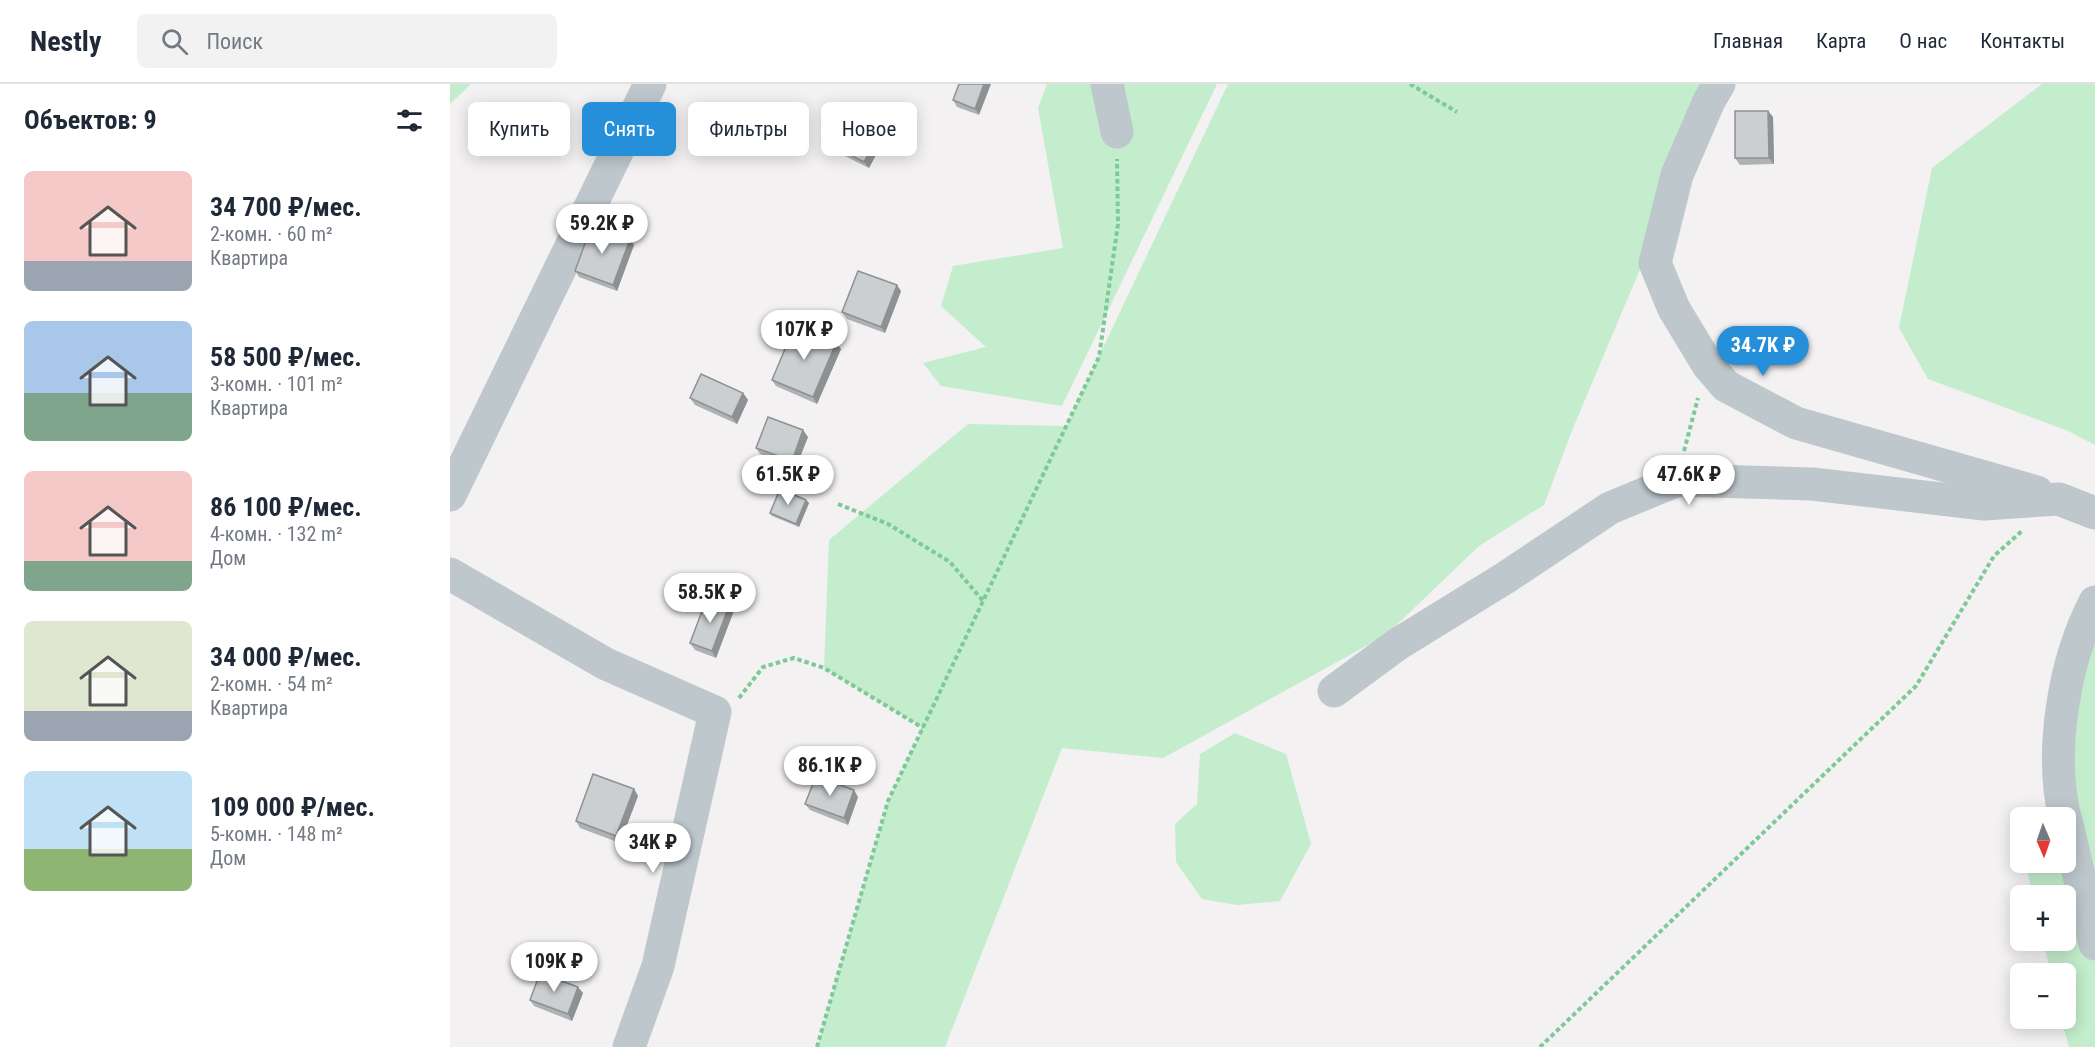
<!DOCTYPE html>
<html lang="ru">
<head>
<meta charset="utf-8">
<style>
	:root { --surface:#fff; --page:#f2f2f3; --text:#1f2937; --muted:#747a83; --line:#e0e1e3; --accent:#2590d9 }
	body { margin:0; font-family:"Roboto Condensed",sans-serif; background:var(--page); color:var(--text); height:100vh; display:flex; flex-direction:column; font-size:22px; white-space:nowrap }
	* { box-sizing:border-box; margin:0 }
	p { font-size:20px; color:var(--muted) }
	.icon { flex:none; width:33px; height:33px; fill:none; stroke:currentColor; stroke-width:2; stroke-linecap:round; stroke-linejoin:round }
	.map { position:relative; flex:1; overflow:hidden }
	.drawer { display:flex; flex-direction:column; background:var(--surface); width:450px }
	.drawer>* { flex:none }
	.hud { position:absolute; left:18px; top:18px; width:570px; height:54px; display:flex; gap:12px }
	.needle { width:39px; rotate:178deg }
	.tools { position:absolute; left:1560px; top:723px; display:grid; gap:12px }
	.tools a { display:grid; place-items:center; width:66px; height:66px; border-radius:9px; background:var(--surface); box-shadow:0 3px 15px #0003; font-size:30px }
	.price { position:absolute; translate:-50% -51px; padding:0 14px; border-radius:21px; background:#fff; color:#222; font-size:20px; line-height:39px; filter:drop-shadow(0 2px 3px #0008) }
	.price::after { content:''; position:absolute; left:50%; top:36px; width:18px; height:14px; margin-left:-9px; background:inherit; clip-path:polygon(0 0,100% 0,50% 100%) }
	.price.selected { background:var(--accent); color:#fff }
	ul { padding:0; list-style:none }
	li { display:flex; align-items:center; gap:18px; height:150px; padding:0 24px }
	li span { display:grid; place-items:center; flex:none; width:168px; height:120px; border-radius:9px; color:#555 }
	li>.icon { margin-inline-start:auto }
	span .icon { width:72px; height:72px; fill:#fffc; stroke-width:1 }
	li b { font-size:26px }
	h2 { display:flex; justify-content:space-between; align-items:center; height:72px; padding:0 24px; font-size:26px }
	.tag { padding:0 21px; border-radius:9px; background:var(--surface); box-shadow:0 3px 15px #0003; font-size:21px; line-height:54px }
	.tag.selected { background:var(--accent); color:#fff }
	header { display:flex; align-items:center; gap:36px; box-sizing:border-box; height:84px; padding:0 30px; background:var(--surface); border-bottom:2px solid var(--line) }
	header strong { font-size:28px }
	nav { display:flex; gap:33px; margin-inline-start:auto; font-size:21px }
	.search { width:420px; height:54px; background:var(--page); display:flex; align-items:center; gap:15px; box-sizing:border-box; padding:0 21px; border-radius:9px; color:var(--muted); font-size:22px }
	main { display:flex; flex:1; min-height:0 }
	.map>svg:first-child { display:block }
	.green { fill:#c3edcc }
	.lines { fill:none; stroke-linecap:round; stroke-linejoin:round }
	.path { stroke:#7dc997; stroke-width:4; stroke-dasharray:4.5 3; stroke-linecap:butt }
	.minor { stroke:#bdc7cc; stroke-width:33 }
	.wall { fill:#afb2b5 }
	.shaded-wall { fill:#8e9193 }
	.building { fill:#cbcfd2; stroke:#8e9193; stroke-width:1.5 }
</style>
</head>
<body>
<header>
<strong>Nestly</strong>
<div class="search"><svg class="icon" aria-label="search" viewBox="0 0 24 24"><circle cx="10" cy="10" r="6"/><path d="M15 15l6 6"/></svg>Поиск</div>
<nav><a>Главная</a><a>Карта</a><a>О нас</a><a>Контакты</a></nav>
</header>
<main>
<section class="drawer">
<h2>Объектов: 9<svg class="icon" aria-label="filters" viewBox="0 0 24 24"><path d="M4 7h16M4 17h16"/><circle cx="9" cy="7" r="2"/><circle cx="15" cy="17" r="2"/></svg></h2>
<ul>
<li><span style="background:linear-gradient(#f6c9c9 75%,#9aa5b1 0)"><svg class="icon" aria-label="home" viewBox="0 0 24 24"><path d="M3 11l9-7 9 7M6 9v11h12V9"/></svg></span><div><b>34 700 ₽/мес.</b><p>2-комн. · 60 m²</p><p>Квартира</p></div></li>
<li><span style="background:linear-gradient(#a9c7e8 60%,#7fa58c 0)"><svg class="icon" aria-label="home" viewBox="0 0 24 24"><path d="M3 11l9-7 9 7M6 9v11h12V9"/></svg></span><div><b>58 500 ₽/мес.</b><p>3-комн. · 101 m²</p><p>Квартира</p></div></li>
<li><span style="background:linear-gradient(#f6c9c9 75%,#7fa58c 0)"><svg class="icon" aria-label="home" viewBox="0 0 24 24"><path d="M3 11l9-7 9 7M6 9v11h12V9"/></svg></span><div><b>86 100 ₽/мес.</b><p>4-комн. · 132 m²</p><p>Дом</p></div></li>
<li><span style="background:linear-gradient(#dfe7d0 75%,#9aa5b1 0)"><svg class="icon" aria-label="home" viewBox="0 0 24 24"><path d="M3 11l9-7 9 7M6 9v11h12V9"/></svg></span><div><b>34 000 ₽/мес.</b><p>2-комн. · 54 m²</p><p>Квартира</p></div></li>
<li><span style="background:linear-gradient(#bfe0f5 65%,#8fb573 0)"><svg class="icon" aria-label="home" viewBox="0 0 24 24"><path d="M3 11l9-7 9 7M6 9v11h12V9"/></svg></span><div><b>109 000 ₽/мес.</b><p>5-комн. · 148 m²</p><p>Дом</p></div></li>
</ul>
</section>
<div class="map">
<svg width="1645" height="963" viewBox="0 0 1645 963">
	<rect width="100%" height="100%" fill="#f3f1f1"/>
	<path class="green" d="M 0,0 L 21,0 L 0,20 Z
		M 597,0 L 767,0 L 612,322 L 491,302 L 473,279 L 536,263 L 491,222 L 503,182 L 613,164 L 588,24 Z
		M 778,0 L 1268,0 L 1121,349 L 1094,421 L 1029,462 L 936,551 L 713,674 L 612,664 L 495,963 L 367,963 L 438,717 L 473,644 L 374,584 L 379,456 L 518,340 L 616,342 Z
		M 1592,0 L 1645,0 L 1645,361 L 1616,346 L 1478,295 L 1449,244 L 1482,84 Z
		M 1645,518 L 1645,963 L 1619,963 L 1611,935 L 1616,934 L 1616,890 L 1601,889 L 1593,857 L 1616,856 L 1616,812 L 1583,811 L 1575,779 L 1616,778 L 1616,734 L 1596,733 L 1612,723 Z
		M 785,649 L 836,670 L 861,760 L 830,817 L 787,821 L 752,815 L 726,778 L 725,740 L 747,720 L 750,670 Z"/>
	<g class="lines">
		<path class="path" d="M 960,0 L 1007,28
			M 1234,367 L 1248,314
			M 388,420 L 438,440 L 500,478 L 533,517
			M 289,614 L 313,583 L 344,574 L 374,584 L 473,644
			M 367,963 L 438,717 L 649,273 L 668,140 L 667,75
			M 1090,963 L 1466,602 L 1544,472 L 1572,447"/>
		<path class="minor" d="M 657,0 L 667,48
			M 1269,0 L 1259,17 L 1227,91 L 1205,179 L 1224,225 L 1258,281 L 1276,302 L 1346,339 L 1587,408
			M 0,411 L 200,0
			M 0,490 L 156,580 L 265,628 L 208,882 L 179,963
			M 884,607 L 948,560 L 1055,494 L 1160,424 L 1228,396 L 1362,400 L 1534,420 L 1609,415 L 1645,429
			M 1615,734 C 1599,668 1614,577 1645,518
			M 1616,736 L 1645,860"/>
	</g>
	<path class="wall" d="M 509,0 L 529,31 L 507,23 L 503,16 Z
		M 1318,27 L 1323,33 L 1324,80 L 1290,81 L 1285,74 Z
		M 432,43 L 437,50 L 419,84 L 389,69 L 385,63 Z
		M 184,161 L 167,207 L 129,193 L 125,187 Z
		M 451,207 L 435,249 L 397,235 L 392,228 Z
		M 386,259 L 391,265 L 367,320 L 326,302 L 322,296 Z
		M 293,309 L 298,316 L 287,340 L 245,321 L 240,314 Z
		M 358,353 L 346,383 L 310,370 L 306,364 Z
		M 356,416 L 359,419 L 349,443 L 322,432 L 320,429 Z
		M 279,522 L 283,529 L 266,574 L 245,566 L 240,559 Z
		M 184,705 L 188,712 L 170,759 L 130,744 L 126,737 Z
		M 408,713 L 398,741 L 360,726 L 355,720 Z
		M 133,909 L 122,937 L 84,922 L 80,916 Z"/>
	<path class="shaded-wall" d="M 534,0 L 541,0 L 529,31 L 525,25 Z
		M 1318,27 L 1323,33 L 1324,80 L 1319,74 Z
		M 432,43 L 437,50 L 419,84 L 414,78 Z
		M 180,155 L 184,161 L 167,207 L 163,201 Z
		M 447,201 L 451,207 L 435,249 L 431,243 Z
		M 386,259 L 391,265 L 367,320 L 363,313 Z
		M 293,309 L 298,316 L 287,340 L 282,333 Z
		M 353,346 L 358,353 L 346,383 L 342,377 Z
		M 356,416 L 359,419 L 349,443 L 346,440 Z
		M 279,522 L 283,529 L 266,574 L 262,567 Z
		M 184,705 L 188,712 L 170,759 L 166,752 Z
		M 404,706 L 408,713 L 398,741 L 394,734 Z
		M 128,903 L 133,909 L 122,937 L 118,930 Z"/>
	<path class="building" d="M 509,0 L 534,0 L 525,25 L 503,16 Z
		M 1285,27 L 1318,27 L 1319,74 L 1285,74 Z
		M 403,28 L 432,43 L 414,78 L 385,63 Z
		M 142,140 L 180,155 L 163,201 L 125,187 Z
		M 408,187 L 447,201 L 431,243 L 392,228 Z
		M 345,241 L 386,259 L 363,313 L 322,296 Z
		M 251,290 L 293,309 L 282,333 L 240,314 Z
		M 318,333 L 353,346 L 342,377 L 306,364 Z
		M 330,405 L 356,416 L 346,440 L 320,429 Z
		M 257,514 L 279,522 L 262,567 L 240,559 Z
		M 143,690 L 184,705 L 166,752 L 126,737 Z
		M 366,692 L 404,706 L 394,734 L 355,720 Z
		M 90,889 L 128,903 L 118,930 L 80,916 Z"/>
</svg>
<div class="tools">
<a><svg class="needle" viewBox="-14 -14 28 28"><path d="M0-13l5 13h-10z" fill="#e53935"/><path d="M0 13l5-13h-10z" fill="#747a83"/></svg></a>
<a>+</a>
<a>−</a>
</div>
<b class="price" style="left:152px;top:171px">59.2K ₽</b>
<b class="price" style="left:354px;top:277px">107K ₽</b>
<b class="price selected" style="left:1313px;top:293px">34.7K ₽</b>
<b class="price" style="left:338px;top:422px">61.5K ₽</b>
<b class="price" style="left:1239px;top:422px">47.6K ₽</b>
<b class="price" style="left:260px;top:540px">58.5K ₽</b>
<b class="price" style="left:380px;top:713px">86.1K ₽</b>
<b class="price" style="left:203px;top:790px">34K ₽</b>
<b class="price" style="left:104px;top:909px">109K ₽</b>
<div class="hud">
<a class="tag">Купить</a>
<a class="tag selected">Снять</a>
<a class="tag">Фильтры</a>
<a class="tag">Новое</a>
</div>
</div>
</main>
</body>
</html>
